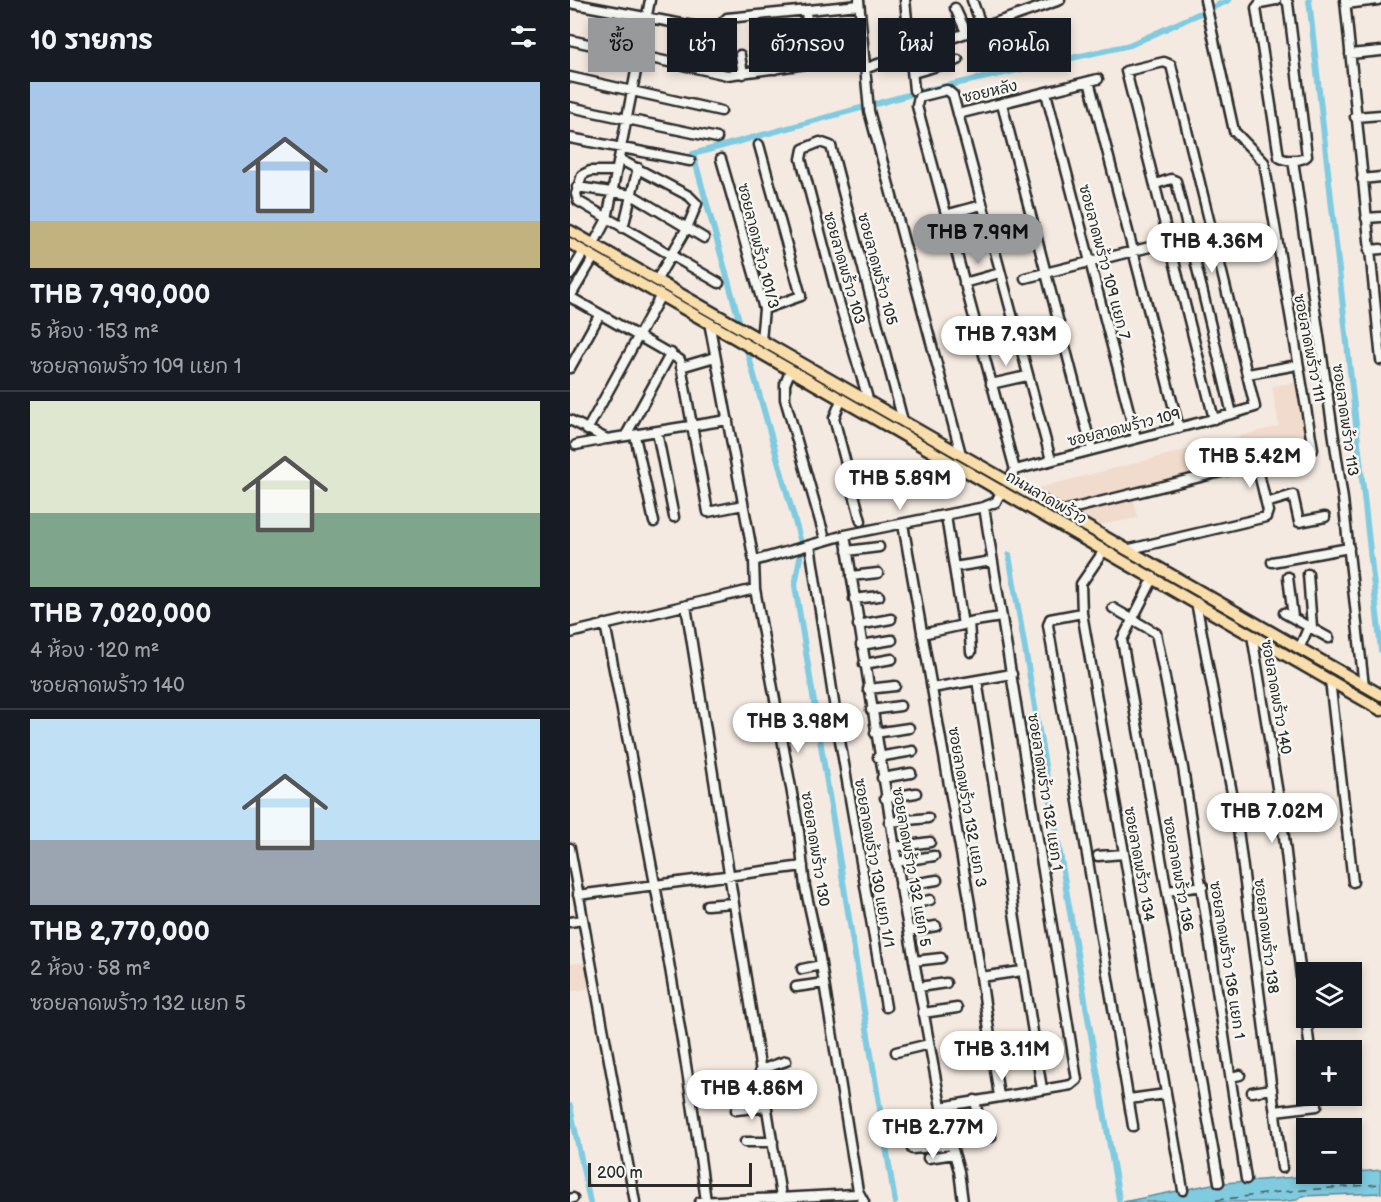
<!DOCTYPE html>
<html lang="th">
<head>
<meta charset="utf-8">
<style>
	:root { --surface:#171b24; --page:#20242c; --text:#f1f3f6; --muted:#9ea1a6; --line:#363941; --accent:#98999b }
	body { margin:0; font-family:"Balsamiq Sans","Playpen Sans Thai",sans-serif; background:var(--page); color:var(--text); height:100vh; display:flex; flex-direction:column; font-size:22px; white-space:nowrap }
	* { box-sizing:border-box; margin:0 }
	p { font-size:20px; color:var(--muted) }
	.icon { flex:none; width:33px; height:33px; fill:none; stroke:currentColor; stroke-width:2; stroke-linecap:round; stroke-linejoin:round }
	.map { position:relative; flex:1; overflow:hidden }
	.details { display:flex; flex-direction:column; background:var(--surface); width:570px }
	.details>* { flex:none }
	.guide { position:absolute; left:18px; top:18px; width:570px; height:54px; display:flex; gap:12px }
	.tools { position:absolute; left:726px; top:962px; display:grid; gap:12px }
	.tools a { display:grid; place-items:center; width:66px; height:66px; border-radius:0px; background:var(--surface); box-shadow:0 3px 9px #0003; font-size:30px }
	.scale { position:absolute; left:18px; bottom:15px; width:164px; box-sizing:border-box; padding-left:6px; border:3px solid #2b2b2b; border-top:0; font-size:16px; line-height:21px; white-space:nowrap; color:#2b2b2b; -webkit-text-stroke:4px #f6f6f2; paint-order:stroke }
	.price { position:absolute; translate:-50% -51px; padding:0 14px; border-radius:21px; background:#fff; color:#222; font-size:20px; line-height:39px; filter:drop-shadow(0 2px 3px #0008) }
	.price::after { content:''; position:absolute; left:50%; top:36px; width:18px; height:14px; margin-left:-9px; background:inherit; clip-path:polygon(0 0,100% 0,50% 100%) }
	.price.active { background:var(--accent); color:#111 }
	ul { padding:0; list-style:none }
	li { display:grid; align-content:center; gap:12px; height:318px; padding:0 30px }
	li+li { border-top:2px solid var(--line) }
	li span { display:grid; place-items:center; height:186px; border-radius:0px; color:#555 }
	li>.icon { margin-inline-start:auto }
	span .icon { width:108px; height:108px; fill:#fffc; stroke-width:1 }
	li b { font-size:26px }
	h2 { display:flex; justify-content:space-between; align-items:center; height:72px; padding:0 30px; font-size:26px }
	.pill { padding:0 21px; border-radius:0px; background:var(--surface); box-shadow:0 3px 9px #0003; font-size:21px; line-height:54px }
	.pill.active { background:var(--accent); color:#111 }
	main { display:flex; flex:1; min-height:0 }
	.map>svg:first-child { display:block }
	.built { fill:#f1dbcd }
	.water { fill:#80cbe0; stroke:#5e8b98; stroke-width:1.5 }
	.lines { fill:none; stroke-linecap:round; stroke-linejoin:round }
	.canal { stroke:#80cbe0; stroke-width:6 }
	.ferry { stroke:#445b61; stroke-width:1.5; stroke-dasharray:8 6; stroke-linecap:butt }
	.minor-casing { stroke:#2b2b2b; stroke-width:13 }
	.major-casing { stroke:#2b2b2b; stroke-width:15 }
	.minor { stroke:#f6f6f2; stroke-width:8 }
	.major { stroke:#f9deab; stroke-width:10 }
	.rail { stroke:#2b2b2b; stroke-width:1.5 }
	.labels { text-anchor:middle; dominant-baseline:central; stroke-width:5; stroke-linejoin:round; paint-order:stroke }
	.street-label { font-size:15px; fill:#2b2b2b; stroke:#f6f6f2 }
</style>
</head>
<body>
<main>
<section class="details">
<h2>10 รายการ<svg class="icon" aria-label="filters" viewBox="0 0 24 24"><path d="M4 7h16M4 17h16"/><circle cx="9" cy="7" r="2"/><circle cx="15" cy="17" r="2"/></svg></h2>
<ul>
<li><span style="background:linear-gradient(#a9c7e8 75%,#c2b280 0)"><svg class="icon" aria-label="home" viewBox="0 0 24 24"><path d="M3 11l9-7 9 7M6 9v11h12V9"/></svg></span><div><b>THB 7,990,000</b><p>5 ห้อง · 153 m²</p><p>ซอยลาดพร้าว 109 แยก 1</p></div></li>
<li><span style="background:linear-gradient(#dfe7d0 60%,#7fa58c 0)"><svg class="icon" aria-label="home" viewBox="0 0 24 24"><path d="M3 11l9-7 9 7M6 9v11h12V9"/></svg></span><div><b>THB 7,020,000</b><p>4 ห้อง · 120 m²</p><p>ซอยลาดพร้าว 140</p></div></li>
<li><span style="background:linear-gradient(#bfe0f5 65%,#9aa5b1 0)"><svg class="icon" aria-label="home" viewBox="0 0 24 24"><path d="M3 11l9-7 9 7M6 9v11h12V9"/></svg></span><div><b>THB 2,770,000</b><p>2 ห้อง · 58 m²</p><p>ซอยลาดพร้าว 132 แยก 5</p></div></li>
</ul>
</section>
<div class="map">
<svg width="811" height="1202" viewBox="0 0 811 1202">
	<rect width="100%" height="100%" fill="#f4eae1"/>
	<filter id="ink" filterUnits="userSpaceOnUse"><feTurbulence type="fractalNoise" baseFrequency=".0167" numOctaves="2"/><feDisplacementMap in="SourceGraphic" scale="12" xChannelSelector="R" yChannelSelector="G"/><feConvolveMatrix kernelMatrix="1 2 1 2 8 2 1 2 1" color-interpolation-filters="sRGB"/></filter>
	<g filter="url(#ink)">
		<path class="built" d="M 728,382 L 738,449 L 562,492 L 568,518 L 523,526 L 460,490 L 709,426 L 702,386 Z
			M 16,962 L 21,988 L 0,992 L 0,964 Z"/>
		<path class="water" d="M 811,1170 L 811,1193 L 732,1196 L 727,1200 L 709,1202 L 553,1202 L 642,1184 Z"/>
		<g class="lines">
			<path class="canal" d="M 739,0 L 811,650
				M 169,320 L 123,154 L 349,92 L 560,45 L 659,0
				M 178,354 L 232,546 L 225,585 L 325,1202
				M 439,555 L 549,1199
				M 0,1106 L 20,1202"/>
			<path class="ferry" d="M 632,1202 L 710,1192 L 811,1184"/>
			<g class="minor-casing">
				<path id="minor" d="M 289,0 L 299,111 L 391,454
					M 335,0 L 344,90
					M 402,0 L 412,27
					M 706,0 L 690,3 L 686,8 L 709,157 C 715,162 732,161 737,156 L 718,3 L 715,0
					M 775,0 L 811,360
					M 0,3 L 144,30
					M 776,4 L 808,0
					M 385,8 L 396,32
					M 236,10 L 238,38
					M 154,30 L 153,22 L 157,18 L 289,5
					M 0,40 L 157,75 L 294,56
					M 202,51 L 205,69
					M 780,54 L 811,51
					M 170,55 L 173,74
					M 294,69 L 490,0
					M 343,73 L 388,60
					M 0,77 L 151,111
					M 519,81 L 609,428
					M 476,93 L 566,438
					M 432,104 L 522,450
					M 0,107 L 147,138
					M 388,114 L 528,79
					M 785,117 L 811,115
					M 0,138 L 120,161
					M 189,145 L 231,296 L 194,309
					M 49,159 L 119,196 L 127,204 L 117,228 L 86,281
					M 151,159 L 194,309 L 191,340
					M 723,160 L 773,499 L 794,686
					M 46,171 L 20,171 L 12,175 L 6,194 L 8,201 L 149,283
					M 792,179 L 811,177
					M 586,184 L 601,179 L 606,181 L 662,414
					M 7,187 L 62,195 L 134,238
					M 375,215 L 412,205
					M 796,218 L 811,217
					M 53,228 L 68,168
					M 23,245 L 37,219 L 80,0
					M 799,250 L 811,249
					M 0,275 L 14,251
					M 455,278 L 600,242
					M 394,283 L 430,273
					M 0,297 L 110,360 L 138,512 L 173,505
					M 0,297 L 24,257
					M 139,322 L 184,561 L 185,589 L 229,832 L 235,887 L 248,946 L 288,1191 L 294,1202
					M 111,367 L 145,357
					M 0,368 L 30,314
					M 221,369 L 215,384 L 215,399 L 254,535
					M 678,374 L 722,366
					M 421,384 L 457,376
					M 272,398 L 264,418 L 291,521
					M 299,402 L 266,292 L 231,159 L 233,149 L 250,142 L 261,146 L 333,421
					M 0,420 L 37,439 L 158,420
					M 17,430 L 91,295
					M 87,432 L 104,517
					M 56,435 L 101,353
					M 65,436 L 84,522
					M 6,445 L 36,439
					M 445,470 L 347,106 L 349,97 L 377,90 L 383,95 L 481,460
					M 437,482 L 445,470 L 662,414 L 685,407 L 601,65 L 594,62 L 556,71 L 644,419
					M 696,503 L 723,495 L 729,522 L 755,517
					M 489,512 L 743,449 L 694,162 L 664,131 L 635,0
					M 333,524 L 400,904 L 429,1096
					M 275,535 L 334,906 L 371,1107 L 389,1171 L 393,1202
					M 240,545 L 268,729 L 316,1007
					M 535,549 L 511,584 L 512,613 L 613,1190
					M 556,550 L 696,517 L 698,511 L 687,465
					M 277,551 L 309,547
					M 184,561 L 275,535 L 414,507 L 426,502 L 432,490
					M 702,562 L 779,548
					M 384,567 L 422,561
					M 738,574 L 742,627
					M 281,576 L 308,573
					M 584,577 L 552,640 L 649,1182
					M 718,577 L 723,617
					M 284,599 L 309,596
					M 626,602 L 666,814 L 712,1168
					M 116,606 L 211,1196
					M 543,608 L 586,633 L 613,768 L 676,1179
					M 512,613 L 480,619 L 478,625 L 563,1126
					M 714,613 L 759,638
					M 35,624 C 73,816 110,1007 136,1201
					M 288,625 L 321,619
					M 0,633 L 185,589
					M 352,634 L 393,625 L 376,516
					M 682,635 L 711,812 L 740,1050
					M 291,645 L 322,640
					M 729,649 L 739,626
					M 401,652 L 399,622 L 431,617
					M 294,664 L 322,659
					M 407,680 L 472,1089
					M 760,680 L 783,882
					M 362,688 L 442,674
					M 298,689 L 325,686
					M 301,710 L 330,706
					M 305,733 L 339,728
					M 308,757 L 343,751
					M 312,778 L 341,773
					M 315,798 L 346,793
					M 319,822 L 358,818
					M 324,847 L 360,842
					M 0,848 L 65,1202
					M 528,856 L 554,854
					M 326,862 L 364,856
					M 330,886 L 367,880
					M 597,891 L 633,886
					M 8,895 L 233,866
					M 137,905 L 163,903
					M 334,906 L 360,900
					M 0,922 L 12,920
					M 339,931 L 366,926
					M 344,961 L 371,958
					M 232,969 L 251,965
					M 411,977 L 452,971
					M 226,987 L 254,983
					M 349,987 L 376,983
					M 353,1013 L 387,1008
					M 326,1052 L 359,1044
					M 190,1070 L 216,1061
					M 661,1077 L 670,1075
					M 682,1092 L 702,1089
					M 559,1099 L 596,1094
					M 405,1100 L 409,1121 L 421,1137
					M 371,1107 L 501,1085 L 507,1080 L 414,507
					M 166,1110 L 196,1107
					M 705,1111 L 747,1106 L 746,1095
					M 175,1142 L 203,1142
					M 342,1149 L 382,1145
					M 358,1158 L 384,1154
					M 0,1199 L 3,1198
					M 130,1202 L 285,1194"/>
			</g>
			<g class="major-casing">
				<path id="major" d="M 0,231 L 811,695
					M 0,243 L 811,710"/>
			</g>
			<use href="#minor" class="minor"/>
			<use href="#major" class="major"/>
			<path class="rail" d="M 0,237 L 811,702"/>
		</g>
	</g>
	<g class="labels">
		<g class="street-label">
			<text transform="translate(420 92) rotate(-13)">ซอยหลัง</text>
			<text transform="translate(188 246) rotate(76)">ซอยลาดพร้าว 101/3</text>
			<text transform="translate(534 262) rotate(75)">ซอยลาดพร้าว 109 แยก 7</text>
			<text transform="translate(274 268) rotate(74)">ซอยลาดพร้าว 103</text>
			<text transform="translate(307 269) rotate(75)">ซอยลาดพร้าว 105</text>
			<text transform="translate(739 348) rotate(79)">ซอยลาดพร้าว 111</text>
			<text transform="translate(775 420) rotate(82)">ซอยลาดพร้าว 113</text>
			<text transform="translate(554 428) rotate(-14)">ซอยลาดพร้าว 109</text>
			<text transform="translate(476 498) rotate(30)">ถนนลาดพร้าว</text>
			<text transform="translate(706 697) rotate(80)">ซอยลาดพร้าว 140</text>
			<text transform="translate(475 792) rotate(81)">ซอยลาดพร้าว 132 แยก 1</text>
			<text transform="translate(397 807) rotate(80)">ซอยลาดพร้าว 132 แยก 3</text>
			<text transform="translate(245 849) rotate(81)">ซอยลาดพร้าว 130</text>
			<text transform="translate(304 863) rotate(80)">ซอยลาดพร้าว 130 แยก 1/1</text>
			<text transform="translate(569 864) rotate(80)">ซอยลาดพร้าว 134</text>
			<text transform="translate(341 867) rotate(80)">ซอยลาดพร้าว 132 แยก 5</text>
			<text transform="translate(608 874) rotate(80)">ซอยลาดพร้าว 136</text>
			<text transform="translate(696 936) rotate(83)">ซอยลาดพร้าว 138</text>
			<text transform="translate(657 960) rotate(81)">ซอยลาดพร้าว 136 แยก 1</text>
		</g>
	</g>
</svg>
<div class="tools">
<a><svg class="icon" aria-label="layers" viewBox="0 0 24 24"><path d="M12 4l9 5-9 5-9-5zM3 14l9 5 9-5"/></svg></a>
<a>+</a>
<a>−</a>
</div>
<div class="scale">200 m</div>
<b class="price active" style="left:408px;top:265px">THB 7.99M</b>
<b class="price" style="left:642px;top:274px">THB 4.36M</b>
<b class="price" style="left:436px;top:367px">THB 7.93M</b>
<b class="price" style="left:680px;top:489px">THB 5.42M</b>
<b class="price" style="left:330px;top:511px">THB 5.89M</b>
<b class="price" style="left:228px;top:754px">THB 3.98M</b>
<b class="price" style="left:702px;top:844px">THB 7.02M</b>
<b class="price" style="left:432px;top:1082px">THB 3.11M</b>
<b class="price" style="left:182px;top:1121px">THB 4.86M</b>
<b class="price" style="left:363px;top:1160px">THB 2.77M</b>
<div class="guide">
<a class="pill active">ซื้อ</a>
<a class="pill">เช่า</a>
<a class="pill">ตัวกรอง</a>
<a class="pill">ใหม่</a>
<a class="pill">คอนโด</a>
</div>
</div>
</main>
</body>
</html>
